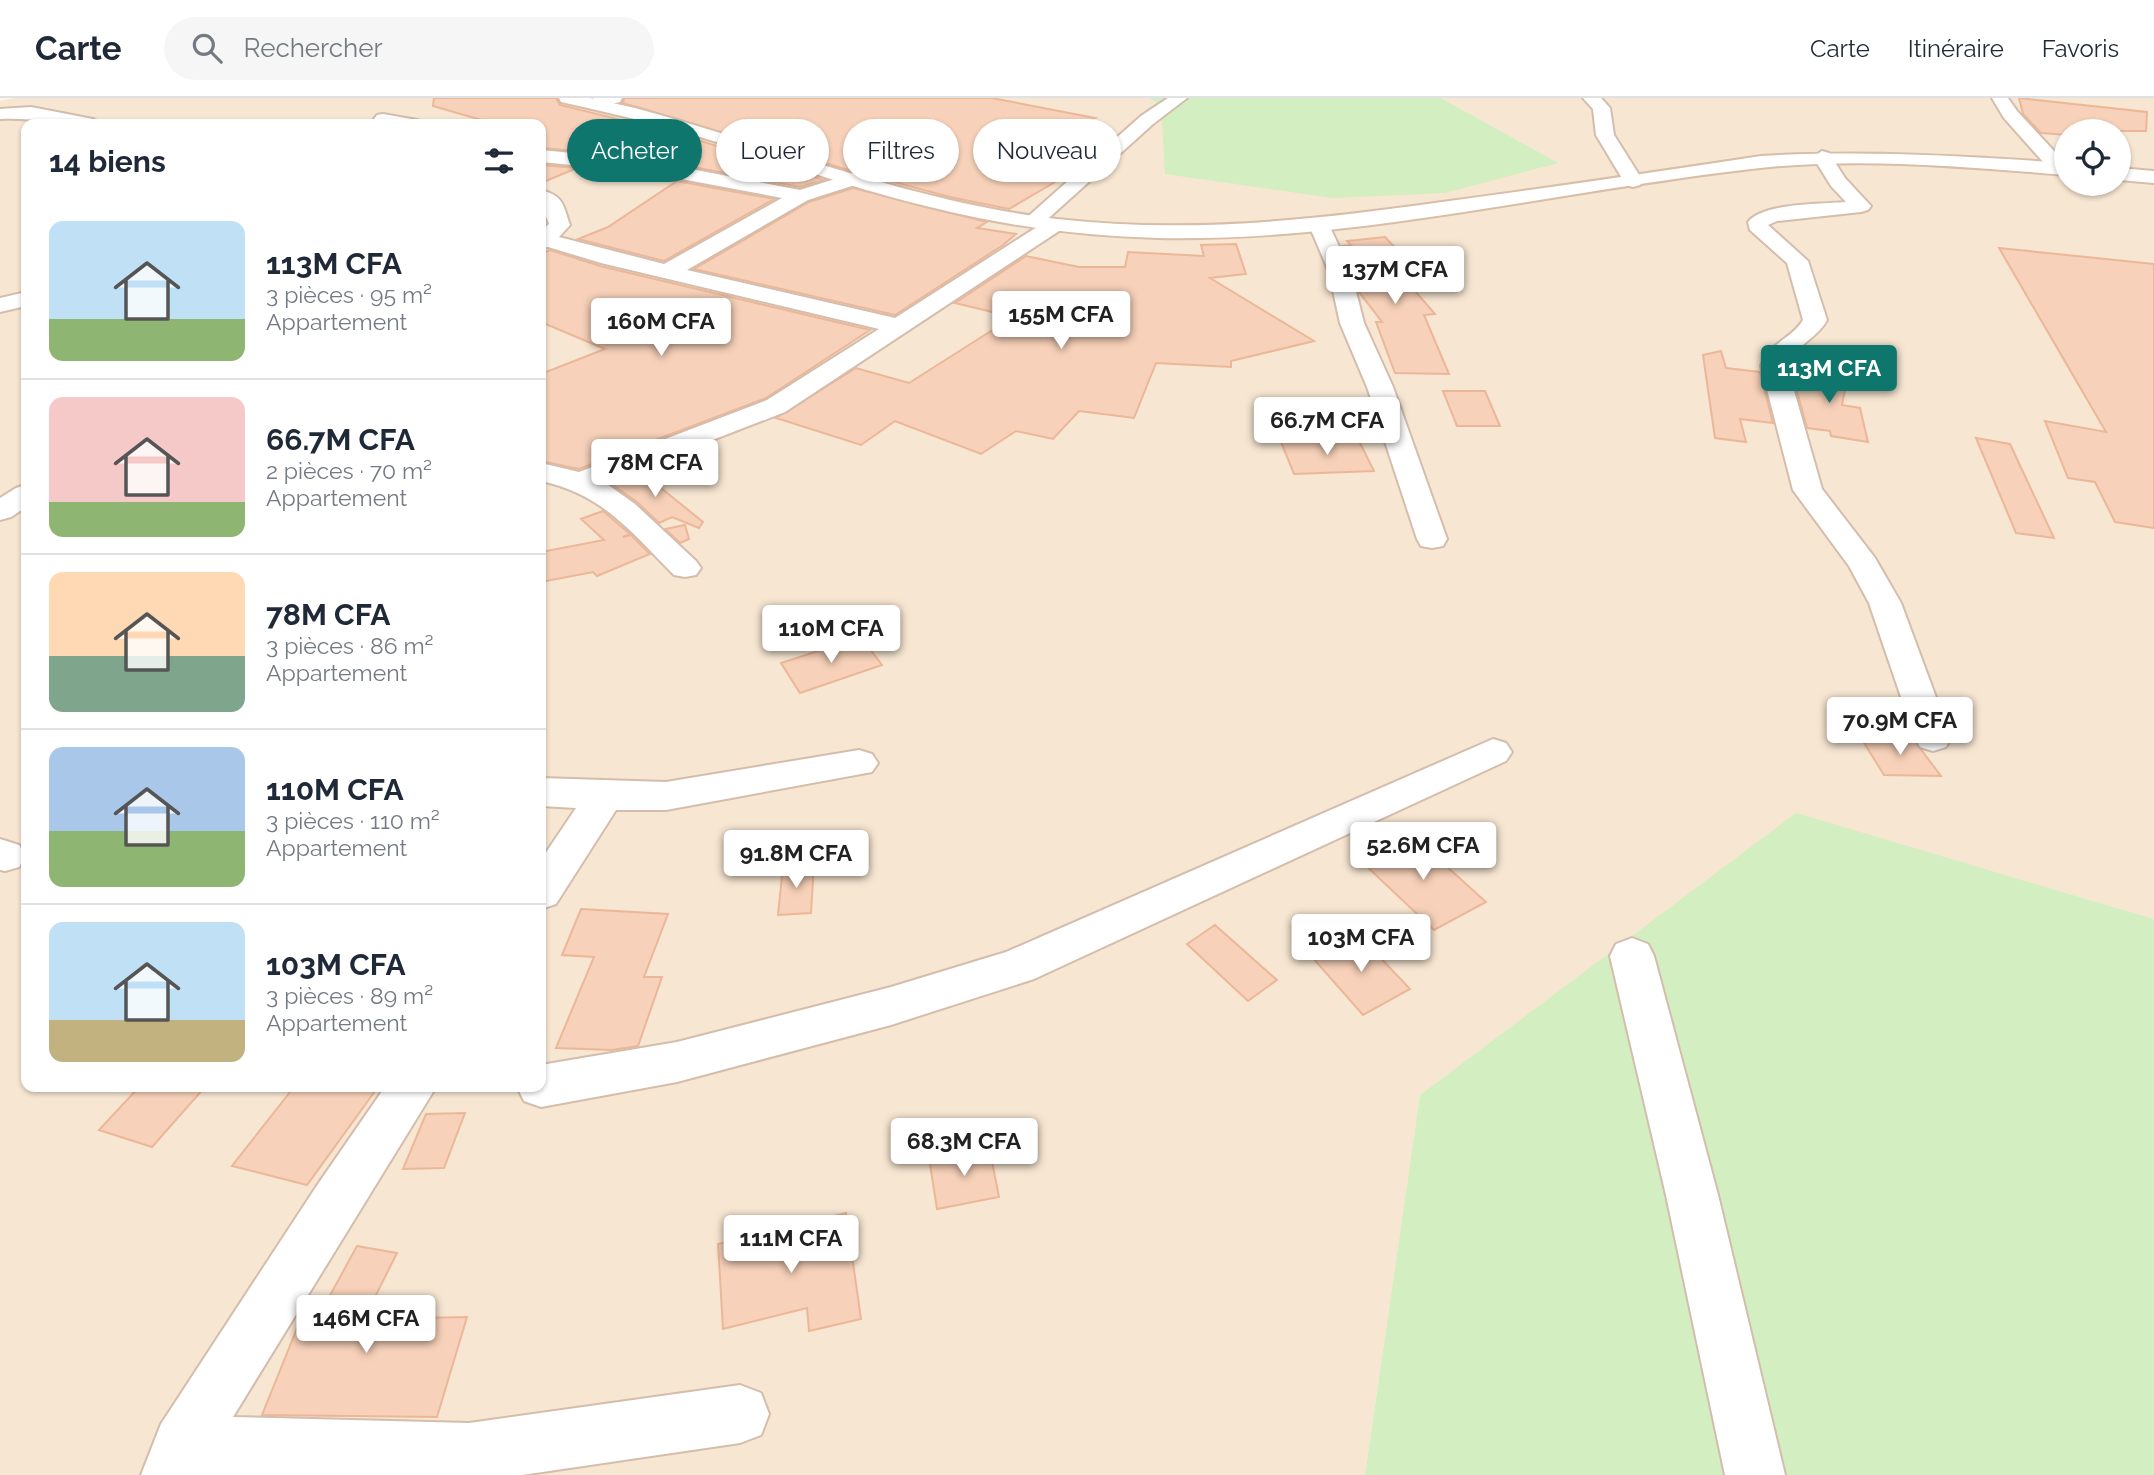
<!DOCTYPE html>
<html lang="fr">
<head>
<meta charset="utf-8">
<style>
	:root { --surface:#fff; --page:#f6f6f7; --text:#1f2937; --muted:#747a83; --line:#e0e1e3; --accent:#0f766e }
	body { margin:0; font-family:Raleway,sans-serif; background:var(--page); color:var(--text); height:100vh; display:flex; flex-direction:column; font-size:26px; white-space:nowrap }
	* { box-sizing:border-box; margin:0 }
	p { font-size:23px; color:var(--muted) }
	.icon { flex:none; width:38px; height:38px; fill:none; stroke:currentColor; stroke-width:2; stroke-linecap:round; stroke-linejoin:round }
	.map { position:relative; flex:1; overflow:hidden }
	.side { position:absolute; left:21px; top:21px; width:525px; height:973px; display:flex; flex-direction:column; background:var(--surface); border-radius:14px; box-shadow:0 2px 5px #0004 }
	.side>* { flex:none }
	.top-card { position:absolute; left:567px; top:21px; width:665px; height:63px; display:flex; gap:14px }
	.tools { position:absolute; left:2054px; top:21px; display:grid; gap:14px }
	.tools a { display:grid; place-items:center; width:77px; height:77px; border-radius:50%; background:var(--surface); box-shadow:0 2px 5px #0004; font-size:35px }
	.price { position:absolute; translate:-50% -60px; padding:0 16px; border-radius:7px; background:#fff; color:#222; font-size:23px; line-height:46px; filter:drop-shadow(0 2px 4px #0008) }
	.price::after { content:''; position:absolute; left:50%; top:42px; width:21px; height:16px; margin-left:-10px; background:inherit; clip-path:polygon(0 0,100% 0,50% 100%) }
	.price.on { background:var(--accent); color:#fff }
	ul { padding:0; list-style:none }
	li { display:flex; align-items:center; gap:21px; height:175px; padding:0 28px }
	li+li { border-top:2px solid var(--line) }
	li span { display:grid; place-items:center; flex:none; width:196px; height:140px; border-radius:14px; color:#555 }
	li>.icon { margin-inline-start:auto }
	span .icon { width:84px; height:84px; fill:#fffc; stroke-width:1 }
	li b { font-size:30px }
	h2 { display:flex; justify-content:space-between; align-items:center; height:84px; padding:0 28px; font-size:30px }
	.chip { padding:0 24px; border-radius:32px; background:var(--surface); box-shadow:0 2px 5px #0004; font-size:24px; line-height:63px }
	.chip.on { background:var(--accent); color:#fff }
	header { display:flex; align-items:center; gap:42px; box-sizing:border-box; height:98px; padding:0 35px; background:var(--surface); border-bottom:2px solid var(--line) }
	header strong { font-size:33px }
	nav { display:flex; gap:38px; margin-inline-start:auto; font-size:24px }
	.search { width:490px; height:63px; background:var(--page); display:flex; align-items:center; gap:18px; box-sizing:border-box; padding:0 24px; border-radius:38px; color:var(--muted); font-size:26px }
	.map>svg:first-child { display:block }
	.residential { fill:#f7e6d2; fill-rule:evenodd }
	.green { fill:#d3eec1 }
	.building { fill:#f7d1b9; stroke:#ecb798; stroke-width:2 }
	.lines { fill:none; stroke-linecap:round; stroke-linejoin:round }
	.minor-casing { stroke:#d4bdac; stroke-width:4 }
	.secondary-casing { stroke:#d8bda8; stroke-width:4 }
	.minor { fill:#fff; fill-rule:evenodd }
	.secondary { fill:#fff; fill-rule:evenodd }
</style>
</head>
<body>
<header>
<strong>Carte</strong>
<div class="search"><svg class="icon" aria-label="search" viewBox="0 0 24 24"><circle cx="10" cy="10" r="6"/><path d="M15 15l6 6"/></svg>Rechercher</div>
<nav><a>Carte</a><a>Itinéraire</a><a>Favoris</a></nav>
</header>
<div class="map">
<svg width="2154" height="1377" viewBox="0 0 2154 1377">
	<rect width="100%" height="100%" fill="#fff4e4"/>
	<path class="residential" d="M 14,0 L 1149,0 L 1161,8 L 1557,65 L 1441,0 L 2154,0 L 2154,821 L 1796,716 L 1420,997 L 1365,1377 L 0,1377 L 0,3 ZM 26,26 L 541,26 L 541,989 L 26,989 ZM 2067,33 L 2119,33 L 2119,86 L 2067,86 Z"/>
	<path class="green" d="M 1149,0 L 1441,0 L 1558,65 L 1445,95 L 1333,100 L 1165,76 L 1161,8 Z
		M 1796,715 L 2154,821 L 2154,1377 L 1365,1377 L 1420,997 Z"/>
	<path class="building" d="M 434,0 L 556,0 L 560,7 L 679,36 L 824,82 L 800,89 L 677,66 L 623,52 L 612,56 L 541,50 L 541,26 L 495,26 L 433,8 Z
		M 624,0 L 992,0 L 1095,20 L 994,73 L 1055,84 L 1009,111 L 950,99 L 845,71 L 623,5 Z
		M 2019,0 L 2147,14 L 2146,33 L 2067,33 L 2067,37 L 2041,35 L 2023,16 Z
		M 541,67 L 577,70 L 541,85 Z
		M 677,83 L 774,101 L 664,163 L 578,141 L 608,129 Z
		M 853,90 L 987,124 L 977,130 L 1016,136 L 1003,147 L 895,217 L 694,171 L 809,104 Z
		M 1385,139 L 1420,176 L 1402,178 L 1435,216 L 1424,217 L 1449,276 L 1395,275 L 1376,224 L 1382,224 L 1359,194 L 1353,173 L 1342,148 L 1351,147 L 1347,143 Z
		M 1236,146 L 1246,176 L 1210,180 L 1314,243 L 1231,263 L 1231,269 L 1156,265 L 1134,320 L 1079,313 L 1053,341 L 1016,333 L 981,356 L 895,323 L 861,347 L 776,320 L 856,270 L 909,285 L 1013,219 L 955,205 L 1026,158 L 1079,169 L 1125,169 L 1128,154 L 1204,158 L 1201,147 Z
		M 1999,150 L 2154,166 L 2154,430 L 2115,424 L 2095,384 L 2068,380 L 2045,323 L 2106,334 Z
		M 550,152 L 600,168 L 870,232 L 766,300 L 579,371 L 541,363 L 541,276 L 605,251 L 541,224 L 541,156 Z
		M 1721,253 L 1726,270 L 1760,274 L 1773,325 L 1740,321 L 1746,344 L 1715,340 L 1703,257 Z
		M 1813,270 L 1848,277 L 1842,307 L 1860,310 L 1868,344 L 1831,338 L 1830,333 L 1807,330 L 1793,278 L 1810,280 Z
		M 1443,293 L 1485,293 L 1500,328 L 1457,328 Z
		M 1976,340 L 2010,346 L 2054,440 L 2016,435 Z
		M 1358,341 L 1374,373 L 1294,376 L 1281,344 Z
		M 640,373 L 703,424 L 699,430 L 672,419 L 659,425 L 637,404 L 610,385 Z
		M 603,413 L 630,436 L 623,439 L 631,437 L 650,456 L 597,478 L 593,474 L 541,484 L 541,454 L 604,442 L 581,421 Z
		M 685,427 L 689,441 L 680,445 L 665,431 Z
		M 861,539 L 882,567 L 800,595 L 781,565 Z
		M 1861,640 L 1913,641 L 1941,678 L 1884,677 Z
		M 1412,737 L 1486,804 L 1434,832 L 1361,763 Z
		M 814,766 L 811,815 L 778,817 L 783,768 Z
		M 581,811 L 668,816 L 644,879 L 662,879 L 638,948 L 612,952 L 556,950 L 594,859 L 562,857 Z
		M 1215,827 L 1277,882 L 1248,903 L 1187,846 Z
		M 1358,836 L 1410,891 L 1363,917 L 1312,859 Z
		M 139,989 L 205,989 L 152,1049 L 99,1032 Z
		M 294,989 L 378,989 L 307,1087 L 232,1068 Z
		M 465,1015 L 444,1070 L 403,1071 L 426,1016 Z
		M 989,1048 L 999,1099 L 937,1111 L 929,1060 Z
		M 846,1115 L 861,1221 L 809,1233 L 807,1210 L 723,1231 L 718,1146 Z
		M 357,1148 L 397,1155 L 364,1221 L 467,1219 L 437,1319 L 262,1317 L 300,1223 L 316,1223 Z"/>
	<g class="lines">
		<g class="minor-casing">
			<path id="minor" d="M 594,0 L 622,0 L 620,4 L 595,10 L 589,9 L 587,5 Z
				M 1168,0 L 1187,0 L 1153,26 L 1041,127 L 1055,121 L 1062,123 L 1065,127 L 1062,131 L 785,314 L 604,384 L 635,406 L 696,463 L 701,470 L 696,477 L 685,479 L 674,477 C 631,434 603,396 541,383 L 541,365 L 579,374 L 767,302 L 879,231 L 601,165 L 548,149 L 541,150 L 541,133 L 549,126 L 541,105 L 541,92 C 564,98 563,107 570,127 L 559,139 L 664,166 L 782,100 L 644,74 L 541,64 L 541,52 L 644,62 L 800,92 L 854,75 L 861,77 L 864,81 L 861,85 L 808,102 L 687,172 L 895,220 L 1040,127 L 1026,127 L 1023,123 L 1141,18 Z
				M 1583,0 L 1601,0 L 1610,10 L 1614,37 L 1643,83 L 1640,87 L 1633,89 L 1626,87 L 1596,37 L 1593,11 Z
				M 1992,0 L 2008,0 L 2017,13 L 2067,67 L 2067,75 L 2053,75 L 2004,20 Z
				M 31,9 L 93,21 L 102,26 C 67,28 35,19 0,21 L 0,11 Z
				M 383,16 L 417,22 L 420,26 L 377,25 L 374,21 L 377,17 Z
				M 1822,53 L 1829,55 L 1845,80 L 1871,108 L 1868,112 L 1861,114 L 1777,123 L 1768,127 L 1808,163 L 1827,222 C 1817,241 1791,250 1787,268 L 1822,391 L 1875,460 L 1901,505 L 1951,640 L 1946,649 L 1933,653 L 1920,649 L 1915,640 L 1869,505 L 1849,468 L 1793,392 L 1761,268 C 1768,245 1792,241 1803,222 L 1787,165 L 1750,132 L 1748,124 C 1762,105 1822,106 1846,104 L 1831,88 L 1813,59 Z
				M 1319,121 L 1326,123 L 1329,127 L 1351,174 L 1364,225 L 1393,289 L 1447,441 L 1443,448 L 1432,450 L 1421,448 L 1417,441 L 1367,289 L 1340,225 L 1329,174 L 1309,127 L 1312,123 Z
				M 26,194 L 26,208 L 0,214 L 0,200 Z
				M 26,387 L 26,409 L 11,419 L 0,422 L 0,400 L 16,390 Z
				M 1493,641 L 1506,645 L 1512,654 L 1506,663 L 1034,881 L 891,927 L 677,984 L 541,1009 L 524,1003 L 517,989 L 541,989 L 541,967 L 677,944 L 891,889 L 1006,854 Z
				M 859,652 L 872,656 L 878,665 L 872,674 L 666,712 L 616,712 L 556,806 L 541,811 L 541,762 L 576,710 L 541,708 L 541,680 L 666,684 Z
				M 0,741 L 19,747 L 25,758 L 19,769 L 5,773 L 0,772 Z
				M 1632,840 L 1648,846 L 1654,858 L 1718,1097 L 1785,1377 L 1725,1377 L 1666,1097 L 1610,858 L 1616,846 Z
				M 385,989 L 436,989 L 233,1319 L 469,1325 L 740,1287 L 761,1295 L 769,1316 L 761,1337 L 740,1345 L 522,1377 L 141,1377 L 161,1326 L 316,1089 Z"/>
		</g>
		<g class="secondary-casing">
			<path id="secondary" d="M 559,0 L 590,0 L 635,10 C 775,48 912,104 1057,121 C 1187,136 1314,122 1442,104 C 1548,90 1655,74 1761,58 C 1863,52 1965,58 2067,65 L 2067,77 C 1966,69 1861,59 1760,70 C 1559,92 1361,144 1158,140 C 1081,138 1005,128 930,109 C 845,89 764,57 680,33 C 641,22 601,13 561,4 Z
				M 2119,70 L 2154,73 L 2154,85 L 2119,82 Z"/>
		</g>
		<use href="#minor" class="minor"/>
		<use href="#secondary" class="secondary"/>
	</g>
</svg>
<div class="tools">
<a><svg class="icon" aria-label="locate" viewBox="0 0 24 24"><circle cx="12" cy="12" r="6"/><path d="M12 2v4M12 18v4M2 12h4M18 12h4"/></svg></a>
</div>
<b class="price" style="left:1395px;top:208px">137M CFA</b>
<b class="price" style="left:1061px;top:253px">155M CFA</b>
<b class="price" style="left:661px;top:260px">160M CFA</b>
<b class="price on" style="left:1829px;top:307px">113M CFA</b>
<b class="price" style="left:1327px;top:359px">66.7M CFA</b>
<b class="price" style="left:655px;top:401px">78M CFA</b>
<b class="price" style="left:831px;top:567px">110M CFA</b>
<b class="price" style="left:1900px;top:659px">70.9M CFA</b>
<b class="price" style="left:1423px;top:784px">52.6M CFA</b>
<b class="price" style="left:796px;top:792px">91.8M CFA</b>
<b class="price" style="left:1361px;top:876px">103M CFA</b>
<b class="price" style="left:964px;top:1080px">68.3M CFA</b>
<b class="price" style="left:791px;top:1177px">111M CFA</b>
<b class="price" style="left:366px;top:1257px">146M CFA</b>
<div class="top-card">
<a class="chip on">Acheter</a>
<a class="chip">Louer</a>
<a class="chip">Filtres</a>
<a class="chip">Nouveau</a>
</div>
<section class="side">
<h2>14 biens<svg class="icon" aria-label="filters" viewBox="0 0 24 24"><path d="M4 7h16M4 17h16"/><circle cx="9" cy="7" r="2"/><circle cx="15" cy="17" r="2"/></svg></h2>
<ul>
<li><span style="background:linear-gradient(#bfe0f5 70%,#8fb573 0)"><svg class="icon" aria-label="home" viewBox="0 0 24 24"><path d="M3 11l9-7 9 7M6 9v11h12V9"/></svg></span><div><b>113M CFA</b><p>3 pièces · 95 m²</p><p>Appartement</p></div></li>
<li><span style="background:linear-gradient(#f6c9c9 75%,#8fb573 0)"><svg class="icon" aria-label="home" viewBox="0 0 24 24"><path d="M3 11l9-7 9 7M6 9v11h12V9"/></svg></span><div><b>66.7M CFA</b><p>2 pièces · 70 m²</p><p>Appartement</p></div></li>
<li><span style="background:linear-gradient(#ffd9b3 60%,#7fa58c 0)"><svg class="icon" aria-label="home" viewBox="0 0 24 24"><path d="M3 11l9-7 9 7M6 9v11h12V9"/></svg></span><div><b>78M CFA</b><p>3 pièces · 86 m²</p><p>Appartement</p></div></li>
<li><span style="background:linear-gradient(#a9c7e8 60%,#8fb573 0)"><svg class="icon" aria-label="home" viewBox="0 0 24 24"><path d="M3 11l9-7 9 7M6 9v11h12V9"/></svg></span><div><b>110M CFA</b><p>3 pièces · 110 m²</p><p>Appartement</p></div></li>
<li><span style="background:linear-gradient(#bfe0f5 70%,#c2b280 0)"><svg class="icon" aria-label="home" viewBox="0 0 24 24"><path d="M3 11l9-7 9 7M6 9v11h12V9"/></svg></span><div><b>103M CFA</b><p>3 pièces · 89 m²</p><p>Appartement</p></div></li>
</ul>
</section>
</div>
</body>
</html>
